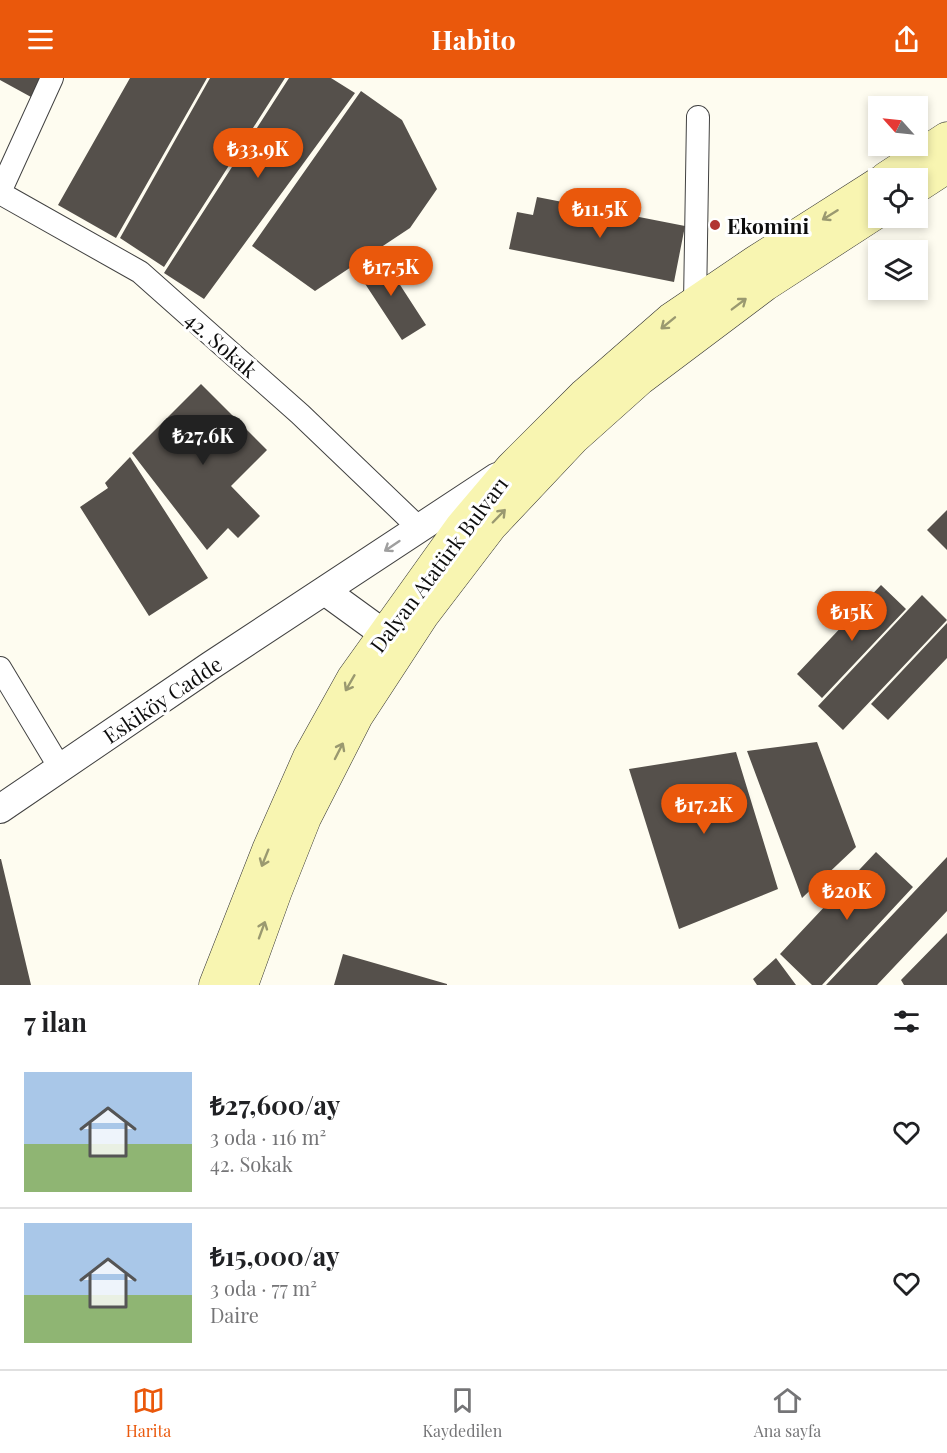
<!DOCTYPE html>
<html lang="tr">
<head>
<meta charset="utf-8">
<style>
	:root { --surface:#fff; --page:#f6f6f6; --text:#202124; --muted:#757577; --line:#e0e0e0; --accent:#ea580c }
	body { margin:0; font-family:"Playfair Display",serif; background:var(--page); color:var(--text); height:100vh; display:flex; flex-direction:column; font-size:22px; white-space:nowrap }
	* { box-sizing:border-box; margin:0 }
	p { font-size:20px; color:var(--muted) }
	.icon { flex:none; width:33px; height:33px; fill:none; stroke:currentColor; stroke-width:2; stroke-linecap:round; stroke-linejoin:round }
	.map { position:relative; height:907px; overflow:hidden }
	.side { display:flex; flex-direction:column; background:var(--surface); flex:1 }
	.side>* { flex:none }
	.needle { width:39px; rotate:297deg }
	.tools { position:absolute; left:868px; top:18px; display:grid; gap:12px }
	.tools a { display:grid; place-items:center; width:60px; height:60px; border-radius:0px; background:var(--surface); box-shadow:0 3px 9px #0003; font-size:30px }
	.price { position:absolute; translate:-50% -51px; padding:0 14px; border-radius:21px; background:var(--accent); color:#fff; font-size:20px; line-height:39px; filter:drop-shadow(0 2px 3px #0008) }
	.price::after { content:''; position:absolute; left:50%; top:36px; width:18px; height:14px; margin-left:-9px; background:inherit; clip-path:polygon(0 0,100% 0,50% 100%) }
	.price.selected { background:#222; color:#fff }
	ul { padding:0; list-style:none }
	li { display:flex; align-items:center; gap:18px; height:150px; padding:0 24px }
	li+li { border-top:2px solid var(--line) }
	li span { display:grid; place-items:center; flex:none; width:168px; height:120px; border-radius:0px; color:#555 }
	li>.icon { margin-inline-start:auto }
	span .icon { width:72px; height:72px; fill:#fffc; stroke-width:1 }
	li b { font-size:26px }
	h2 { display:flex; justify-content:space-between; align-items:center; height:72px; padding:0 24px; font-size:26px }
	header { display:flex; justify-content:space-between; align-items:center; height:78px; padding:0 24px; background:var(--accent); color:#fff; font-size:27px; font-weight:700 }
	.tabs { display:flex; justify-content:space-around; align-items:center; height:84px; border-top:2px solid var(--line); background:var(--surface); font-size:16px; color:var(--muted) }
	.tabs a { display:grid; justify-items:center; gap:3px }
	.tabs .selected { color:var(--accent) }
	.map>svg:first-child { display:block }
	.building { fill:#55504b }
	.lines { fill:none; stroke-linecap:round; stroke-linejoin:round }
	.minor-casing { stroke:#414141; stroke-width:24 }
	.tertiary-casing { stroke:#414141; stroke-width:30 }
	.secondary-casing { stroke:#303030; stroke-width:33 }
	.minor { stroke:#fff; stroke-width:22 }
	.tertiary { stroke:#fff; stroke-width:28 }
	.secondary { stroke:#f8f5b1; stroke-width:32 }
	.oneway { stroke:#9a9970 }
	.oneway2 { stroke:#9f9f9f }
	.poi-dot { fill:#b13532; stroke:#fff; stroke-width:2 }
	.labels { text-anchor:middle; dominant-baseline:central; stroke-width:6; stroke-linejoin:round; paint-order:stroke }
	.poi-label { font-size:21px; font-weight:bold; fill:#0e0e0e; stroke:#fff; text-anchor:start }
	.street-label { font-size:21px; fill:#0e0e0e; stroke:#fff }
</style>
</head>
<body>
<header><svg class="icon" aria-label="menu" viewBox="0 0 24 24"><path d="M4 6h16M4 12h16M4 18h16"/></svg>Habito<svg class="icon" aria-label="share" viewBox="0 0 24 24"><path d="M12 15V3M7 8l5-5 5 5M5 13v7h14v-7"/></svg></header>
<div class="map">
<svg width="947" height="907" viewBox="0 0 947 907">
	<rect width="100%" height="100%" fill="#fefcf0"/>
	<path class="building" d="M 0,0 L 42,0 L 31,19 L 0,2 Z
		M 130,0 L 207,0 L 116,160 L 58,127 Z
		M 210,0 L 285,0 L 164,189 L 120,160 Z
		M 289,0 L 331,0 L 355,15 L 204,221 L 164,195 Z
		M 361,13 L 402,42 L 437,111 L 410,150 L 315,213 L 252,168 Z
		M 537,119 L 685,148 L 674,204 L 509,171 L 517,134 L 533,137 Z
		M 380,176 L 426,247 L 402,262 L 356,192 Z
		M 201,306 L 267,372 L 231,408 L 260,438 L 238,460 L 228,450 L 207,472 L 132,375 Z
		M 130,379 L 208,500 L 149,538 L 80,429 L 108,410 L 105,405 Z
		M 947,432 L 947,472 L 927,452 Z
		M 881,507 L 906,531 L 822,620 L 797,596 Z
		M 922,517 L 947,542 L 843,652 L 818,628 Z
		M 947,545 L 947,580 L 888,642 L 871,626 Z
		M 817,664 L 856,769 L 802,820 L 747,673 Z
		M 736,674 L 778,811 L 679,851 L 629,691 Z
		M 876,774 L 913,809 L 822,907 L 812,907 L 780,876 Z
		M 947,779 L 947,833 L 877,907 L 826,907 Z
		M 0,781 L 1,781 L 31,907 L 0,907 Z
		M 947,855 L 947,907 L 904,907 L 901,902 Z
		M 343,876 L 447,906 L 447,907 L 334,907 Z
		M 776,880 L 796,907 L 757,907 L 753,901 Z"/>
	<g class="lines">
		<g class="minor-casing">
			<path id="minor" d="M 0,114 L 52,0
				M 0,115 L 140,194 L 300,336 L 419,450
				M 695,225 L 698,39
				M 0,590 L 60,690"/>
		</g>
		<g class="tertiary-casing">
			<path id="tertiary" d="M 325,513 L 402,569
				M 0,731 L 210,588 L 497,399"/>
		</g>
		<g class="secondary-casing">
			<path id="secondary" d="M 886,100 L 947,60
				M 918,108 L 947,89
				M 215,907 L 268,772 L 309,679 L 353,600 L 461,449 L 511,390 L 584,317 L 671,241 L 755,184 L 879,105
				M 242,907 L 276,813 L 305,740 L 357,638 L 423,537 L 491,448 L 574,360 L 640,301 L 765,207 L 879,133"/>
		</g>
		<use href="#minor" class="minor"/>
		<use href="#tertiary" class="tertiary"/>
		<use href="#secondary" class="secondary"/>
	</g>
	<defs><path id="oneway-shaft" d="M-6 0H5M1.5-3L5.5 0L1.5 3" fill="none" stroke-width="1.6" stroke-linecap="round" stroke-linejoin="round" transform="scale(1.5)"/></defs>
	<g class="oneway">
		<use href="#oneway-shaft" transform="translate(830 137) rotate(148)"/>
		<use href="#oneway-shaft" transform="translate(739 226) rotate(-37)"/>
		<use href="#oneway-shaft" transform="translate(668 245) rotate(141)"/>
		<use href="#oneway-shaft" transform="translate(499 438) rotate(-46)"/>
		<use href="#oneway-shaft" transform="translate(350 605) rotate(120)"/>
		<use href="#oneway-shaft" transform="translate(339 673) rotate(-63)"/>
		<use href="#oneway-shaft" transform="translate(265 780) rotate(112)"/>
		<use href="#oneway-shaft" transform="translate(262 852) rotate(-70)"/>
	</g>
	<use class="oneway2" href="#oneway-shaft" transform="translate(392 468) rotate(146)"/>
	<circle class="poi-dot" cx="715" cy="147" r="6"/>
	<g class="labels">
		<g class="poi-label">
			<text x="727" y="147">Ekomini</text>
		</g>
		<g class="street-label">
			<text transform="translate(222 266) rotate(41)">42. Sokak</text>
			<text transform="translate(438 486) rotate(-53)">Dalyan Atatürk Bulvarı</text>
			<text transform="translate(162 621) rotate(-34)">Eskiköy Cadde</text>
		</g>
	</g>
</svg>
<div class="tools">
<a><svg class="needle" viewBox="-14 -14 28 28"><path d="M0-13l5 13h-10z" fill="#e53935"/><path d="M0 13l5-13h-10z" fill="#757577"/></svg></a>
<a><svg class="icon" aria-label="locate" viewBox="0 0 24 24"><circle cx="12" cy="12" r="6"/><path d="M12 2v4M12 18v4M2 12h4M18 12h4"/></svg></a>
<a><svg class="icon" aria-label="layers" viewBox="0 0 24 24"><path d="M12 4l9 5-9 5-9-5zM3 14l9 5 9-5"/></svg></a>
</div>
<b class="price" style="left:258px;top:101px">₺33.9K</b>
<b class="price" style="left:600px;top:161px">₺11.5K</b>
<b class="price" style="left:391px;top:219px">₺17.5K</b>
<b class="price selected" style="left:203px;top:388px">₺27.6K</b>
<b class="price" style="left:852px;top:564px">₺15K</b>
<b class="price" style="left:704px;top:757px">₺17.2K</b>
<b class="price" style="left:847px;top:843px">₺20K</b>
</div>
<section class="side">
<h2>7 ilan<svg class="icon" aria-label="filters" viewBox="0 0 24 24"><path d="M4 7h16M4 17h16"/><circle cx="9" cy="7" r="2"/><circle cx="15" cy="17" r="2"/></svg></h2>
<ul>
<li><span style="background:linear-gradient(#a9c7e8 60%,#8fb573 0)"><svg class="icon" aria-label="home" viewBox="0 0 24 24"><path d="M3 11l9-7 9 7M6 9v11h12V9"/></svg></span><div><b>₺27,600/ay</b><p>3 oda · 116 m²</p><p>42. Sokak</p></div><svg class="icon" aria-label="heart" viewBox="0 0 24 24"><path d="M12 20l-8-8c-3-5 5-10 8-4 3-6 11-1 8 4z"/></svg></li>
<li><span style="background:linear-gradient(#a9c7e8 60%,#8fb573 0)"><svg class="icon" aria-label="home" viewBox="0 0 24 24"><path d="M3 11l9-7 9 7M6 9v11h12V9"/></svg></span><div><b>₺15,000/ay</b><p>3 oda · 77 m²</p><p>Daire</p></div><svg class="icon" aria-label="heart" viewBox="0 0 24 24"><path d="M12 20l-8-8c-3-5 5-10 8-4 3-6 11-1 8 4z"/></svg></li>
</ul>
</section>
<nav class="tabs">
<a class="selected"><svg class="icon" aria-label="map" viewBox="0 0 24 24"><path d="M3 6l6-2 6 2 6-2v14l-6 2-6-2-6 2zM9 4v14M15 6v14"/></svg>Harita</a>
<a><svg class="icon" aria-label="saved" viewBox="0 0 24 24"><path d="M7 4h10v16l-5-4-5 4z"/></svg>Kaydedilen</a>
<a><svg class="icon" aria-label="home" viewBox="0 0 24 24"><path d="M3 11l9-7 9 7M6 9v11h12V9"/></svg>Ana sayfa</a>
</nav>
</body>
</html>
